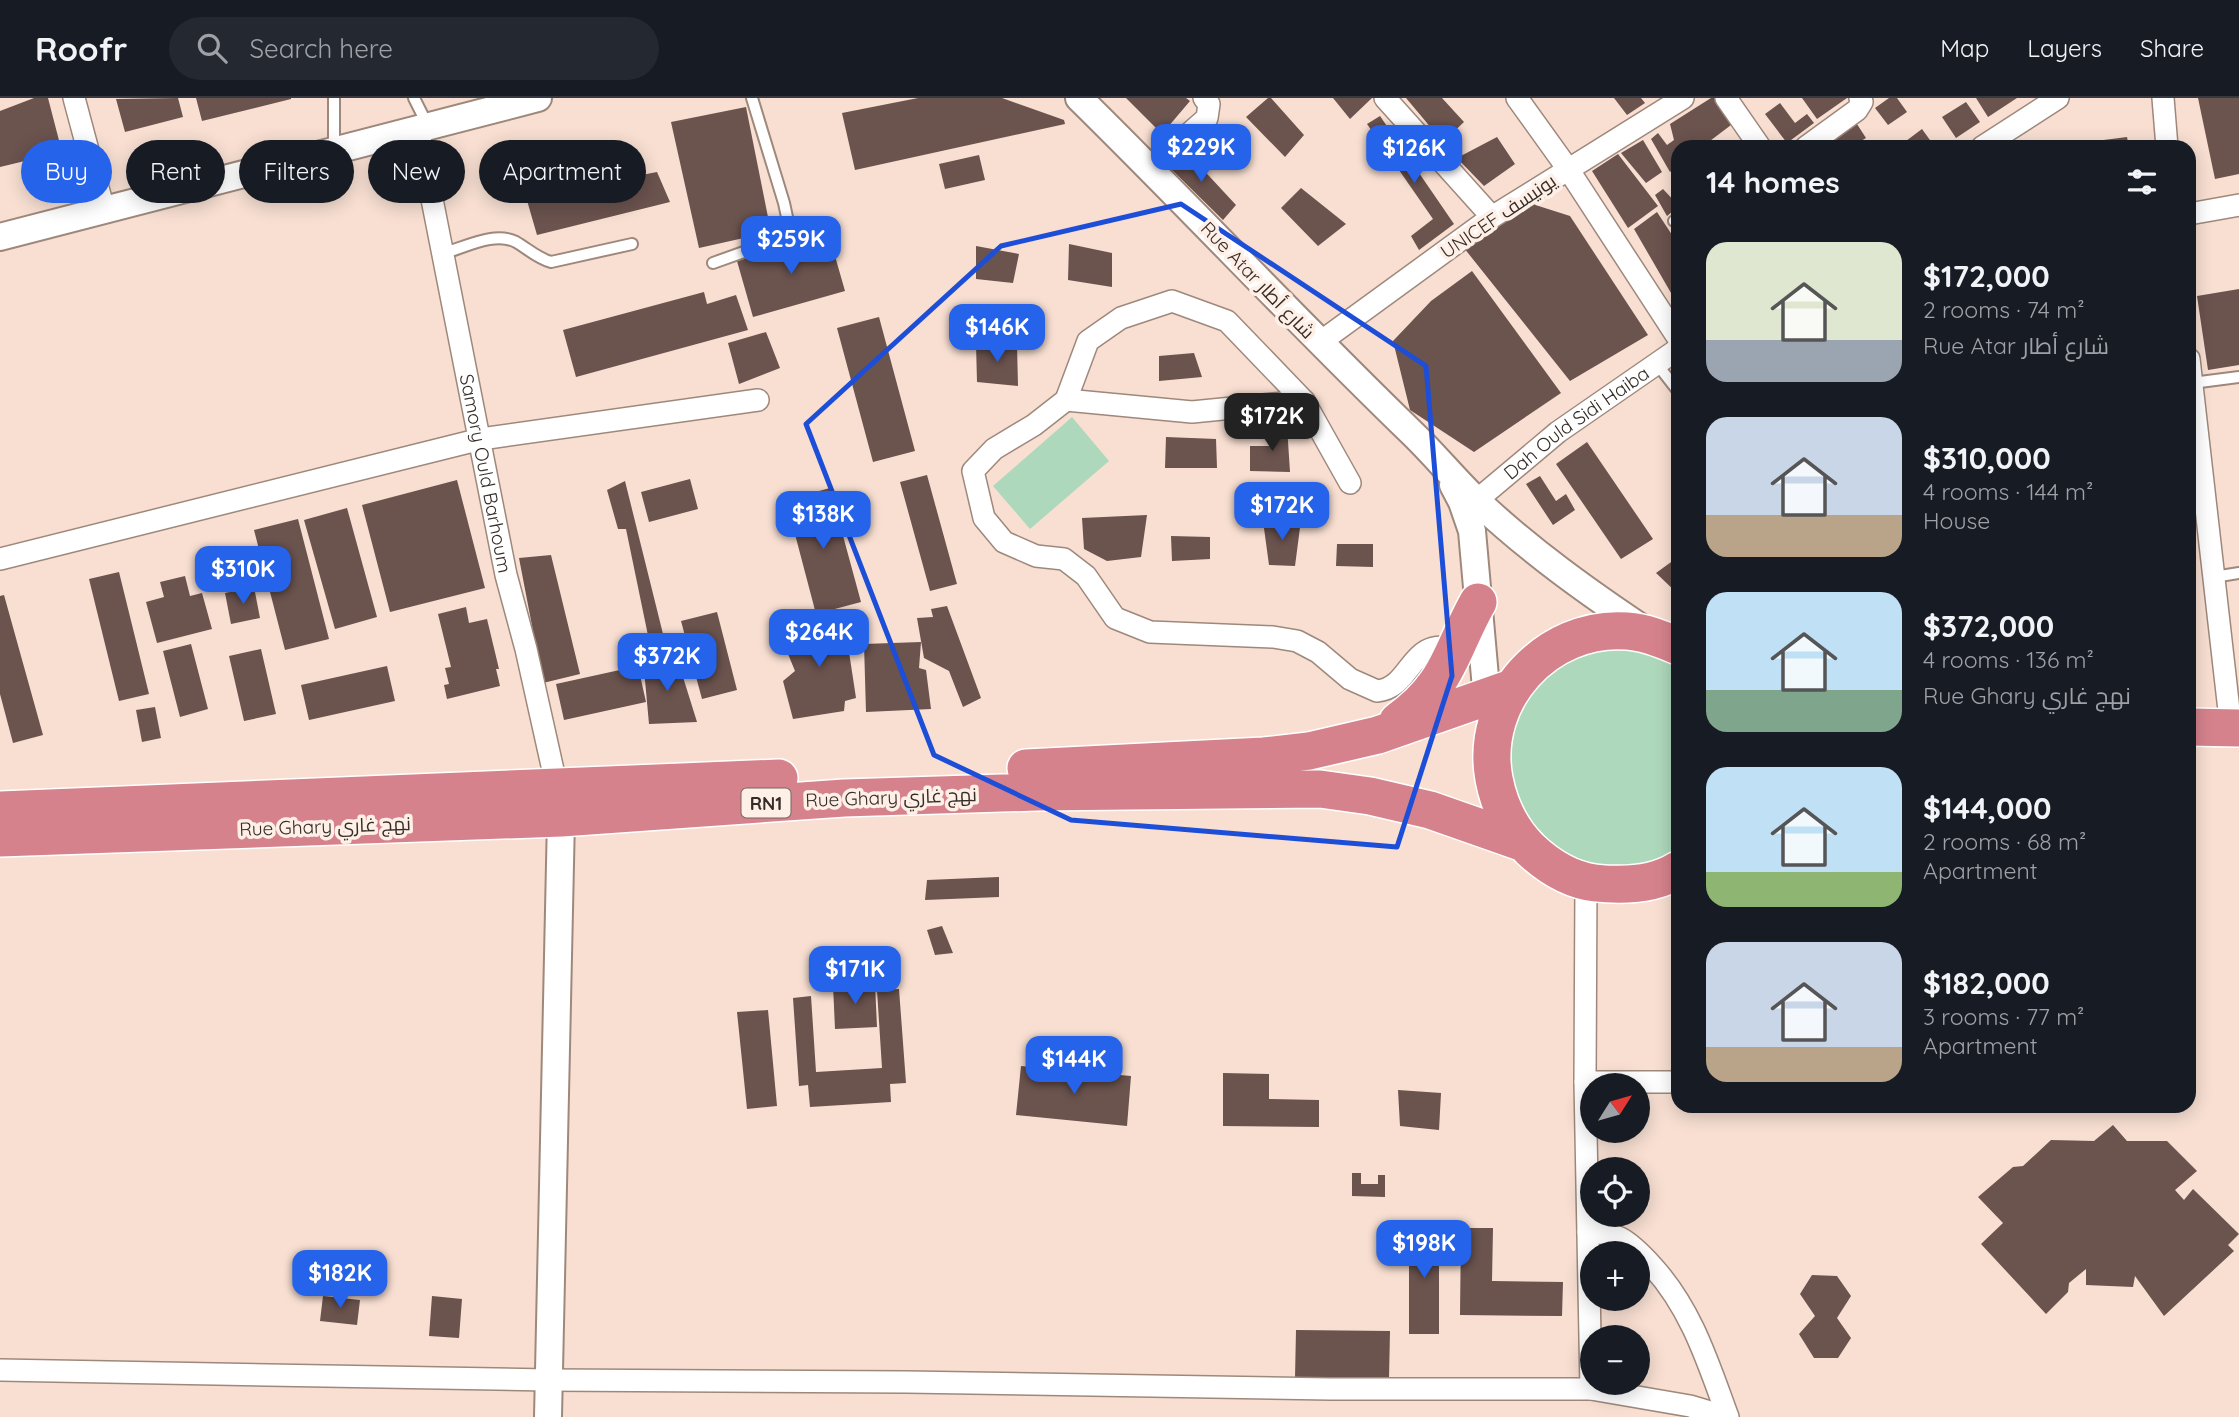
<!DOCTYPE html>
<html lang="en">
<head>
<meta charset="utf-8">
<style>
	:root { --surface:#171b24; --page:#242831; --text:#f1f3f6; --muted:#9ea1a6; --line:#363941; --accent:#2563eb }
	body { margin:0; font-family:Quicksand,Cairo,sans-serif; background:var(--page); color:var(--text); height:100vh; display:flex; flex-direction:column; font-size:26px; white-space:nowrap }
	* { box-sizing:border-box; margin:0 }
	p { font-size:23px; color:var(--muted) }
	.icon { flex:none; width:38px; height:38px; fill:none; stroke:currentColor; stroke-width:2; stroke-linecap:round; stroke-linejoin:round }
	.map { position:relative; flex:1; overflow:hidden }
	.details { position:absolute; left:1671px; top:42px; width:525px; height:973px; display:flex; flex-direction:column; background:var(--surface); border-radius:21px; box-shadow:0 4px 18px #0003 }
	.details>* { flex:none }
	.top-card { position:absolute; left:21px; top:42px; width:665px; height:63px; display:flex; gap:14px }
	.needle { width:46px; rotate:53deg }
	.fabs { position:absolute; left:1580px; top:975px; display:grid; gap:14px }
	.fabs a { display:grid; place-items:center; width:70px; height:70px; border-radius:50%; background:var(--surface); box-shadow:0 4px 18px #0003; font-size:35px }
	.price { position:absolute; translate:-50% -60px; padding:0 16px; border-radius:14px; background:var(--accent); color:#fff; font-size:23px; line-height:46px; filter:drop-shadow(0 2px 4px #0008) }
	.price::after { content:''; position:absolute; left:50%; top:42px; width:21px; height:16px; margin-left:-10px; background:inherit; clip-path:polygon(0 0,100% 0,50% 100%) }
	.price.active { background:#222; color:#fff }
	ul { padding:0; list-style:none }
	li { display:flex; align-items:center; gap:21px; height:175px; padding:0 35px }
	li span { display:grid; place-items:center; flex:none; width:196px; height:140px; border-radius:21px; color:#555 }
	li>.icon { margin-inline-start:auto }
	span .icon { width:84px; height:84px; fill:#fffc; stroke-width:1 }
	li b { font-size:30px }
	h2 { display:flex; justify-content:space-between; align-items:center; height:84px; padding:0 35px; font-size:30px }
	.chip { padding:0 24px; border-radius:32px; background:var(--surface); box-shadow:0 4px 18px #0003; font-size:24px; line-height:63px }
	.chip.active { background:var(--accent); color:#fff }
	header { display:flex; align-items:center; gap:42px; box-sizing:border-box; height:98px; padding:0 35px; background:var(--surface); border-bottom:2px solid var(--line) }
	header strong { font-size:33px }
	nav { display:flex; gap:38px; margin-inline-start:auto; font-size:24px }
	.search { width:490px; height:63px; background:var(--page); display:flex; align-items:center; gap:18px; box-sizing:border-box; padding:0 24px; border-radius:38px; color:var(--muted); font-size:26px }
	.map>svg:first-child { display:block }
	.green { fill:#aed8bc }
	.building { fill:#6b534e }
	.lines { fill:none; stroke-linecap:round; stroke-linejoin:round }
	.service-casing { stroke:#9e887c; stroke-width:14 }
	.minor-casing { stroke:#9e887c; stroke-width:24 }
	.tertiary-casing { stroke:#9e887c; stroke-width:30 }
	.trunk-casing { stroke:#fff; stroke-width:40 }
	.service { stroke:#fff; stroke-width:10 }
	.minor { stroke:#fff; stroke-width:21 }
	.tertiary { stroke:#fff; stroke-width:26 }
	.trunk { stroke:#d6828c; stroke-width:37 }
	.marked { fill:none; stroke:#1d4ed8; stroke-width:5; stroke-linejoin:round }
	.labels { text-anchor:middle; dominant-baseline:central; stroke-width:7; stroke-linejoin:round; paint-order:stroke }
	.shield { fill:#feefe7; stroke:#726761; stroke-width:2 }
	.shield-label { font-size:18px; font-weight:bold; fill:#362d28 }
	.street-label { font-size:19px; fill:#362d28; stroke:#feefe7 }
</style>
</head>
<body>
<header>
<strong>Roofr</strong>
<div class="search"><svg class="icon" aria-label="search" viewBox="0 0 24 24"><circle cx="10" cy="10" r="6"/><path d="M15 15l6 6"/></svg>Search here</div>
<nav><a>Map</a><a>Layers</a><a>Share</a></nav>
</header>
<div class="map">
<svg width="2239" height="1319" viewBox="0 0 2239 1319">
	<rect width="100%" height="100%" fill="#f8dfd2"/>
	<path class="green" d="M 1072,319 L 1109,363 L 1030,431 L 993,388 Z
		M 1619,542 L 1678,562 L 1678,757 L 1611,776 L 1543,751 L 1503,690 L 1505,618 L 1550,561 Z"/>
	<path class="building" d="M 34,0 L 48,0 L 62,54 L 0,69 L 0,13 Z
		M 178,0 L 183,19 L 125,34 L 116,1 Z
		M 196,0 L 291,0 L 291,1 L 202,23 Z
		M 918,0 L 1002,0 L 1064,22 L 1065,26 L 855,72 L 842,15 Z
		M 1126,0 L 1186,0 L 1190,3 L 1162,36 Z
		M 1268,0 L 1271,0 L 1304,37 L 1285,59 L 1246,19 Z
		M 1333,0 L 1372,0 L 1350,21 Z
		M 1406,0 L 1442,0 L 1464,24 L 1443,44 Z
		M 1614,0 L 1641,0 L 1645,5 L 1627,17 Z
		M 1711,0 L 1718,0 L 1735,24 L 1702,49 L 1678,49 L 1678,67 L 1670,74 L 1651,41 L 1658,35 L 1667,47 L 1674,42 L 1670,26 Z
		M 1802,0 L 1847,0 L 1817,21 Z
		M 1889,0 L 1897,0 L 1907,14 L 1888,27 L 1875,10 Z
		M 1976,0 L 2017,0 L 1988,19 Z
		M 2198,0 L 2239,0 L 2239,76 L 2215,81 Z
		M 1966,4 L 1980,24 L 1956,40 L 1942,19 Z
		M 1780,5 L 1795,25 L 1807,16 L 1814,25 L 1787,45 L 1765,16 Z
		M 746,9 L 771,134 L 699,150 L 671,24 Z
		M 1380,18 L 1454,126 L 1419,152 L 1411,138 L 1433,121 L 1367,26 Z
		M 1855,23 L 1866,40 L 1851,49 L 1841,49 L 1833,37 Z
		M 1922,31 L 1935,49 L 1898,49 Z
		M 1497,39 L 1515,66 L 1484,88 L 1457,60 Z
		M 2127,39 L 2129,49 L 2080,49 L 2080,45 Z
		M 1643,42 L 1662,74 L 1646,85 L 1621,55 Z
		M 1184,51 L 1236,107 L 1223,122 L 1166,66 Z
		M 1618,56 L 1658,108 L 1628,130 L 1592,73 Z
		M 979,57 L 985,82 L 945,91 L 939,66 Z
		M 657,74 L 670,104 L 537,137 L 526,99 Z
		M 1301,90 L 1346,126 L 1318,148 L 1281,110 Z
		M 1663,91 L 1678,107 L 1678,109 L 1667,118 L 1655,97 Z
		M 1526,104 L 1570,118 L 1648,237 L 1570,283 L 1464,150 Z
		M 1657,114 L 1678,146 L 1678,207 L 1634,131 Z
		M 829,137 L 845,193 L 753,219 L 737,163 Z
		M 1069,146 L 1112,155 L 1112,189 L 1068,182 Z
		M 976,148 L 1019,156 L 1013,185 L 976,181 Z
		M 1472,173 L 1561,295 L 1474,354 L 1410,312 L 1393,243 L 1431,203 Z
		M 2239,191 L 2239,267 L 2208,272 L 2197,198 Z
		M 704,194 L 707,206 L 736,197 L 748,232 L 576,279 L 563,232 Z
		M 879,219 L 915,353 L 873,364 L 837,230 Z
		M 766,234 L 780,270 L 739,286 L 728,245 Z
		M 976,246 L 1017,247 L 1018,288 L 977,284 Z
		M 1194,255 L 1202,279 L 1159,283 L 1159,258 Z
		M 1271,327 L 1287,328 L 1290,374 L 1250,373 L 1250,348 L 1269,348 Z
		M 1166,339 L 1216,341 L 1217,370 L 1165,370 Z
		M 1587,344 L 1653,441 L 1621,461 L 1556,366 Z
		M 927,377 L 957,486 L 930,493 L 900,384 Z
		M 1540,378 L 1556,403 L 1566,396 L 1575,412 L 1553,427 L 1526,386 Z
		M 690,381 L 698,411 L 649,424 L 641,394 Z
		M 457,382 L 485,490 L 390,514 L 362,407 Z
		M 625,383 L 666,548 L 651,552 L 626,431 L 618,431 L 607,392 Z
		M 830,390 L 861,504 L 816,516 L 786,402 Z
		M 347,410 L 377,519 L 335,531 L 304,422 Z
		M 1147,417 L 1141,459 L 1107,463 L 1084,451 L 1082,420 Z
		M 298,421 L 329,541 L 285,552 L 254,432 Z
		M 1301,422 L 1295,468 L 1269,467 L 1263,423 Z
		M 1171,438 L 1210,439 L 1210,461 L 1172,463 Z
		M 1337,446 L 1373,446 L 1373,469 L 1336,468 Z
		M 551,457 L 580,576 L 543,585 L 519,460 Z
		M 1678,459 L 1678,496 L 1656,475 Z
		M 119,474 L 149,596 L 119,603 L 89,481 Z
		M 185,478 L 190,498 L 202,495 L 212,531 L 157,545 L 146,504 L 164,499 L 160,484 Z
		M 254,489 L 260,520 L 231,526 L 225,495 Z
		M 4,497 L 43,637 L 13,645 L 0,596 L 0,498 Z
		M 947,508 L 981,600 L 963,609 L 949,573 L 924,560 L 917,520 L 933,519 L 931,511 Z
		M 466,509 L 469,525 L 487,521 L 499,571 L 496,571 L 500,588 L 447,601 L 444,587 L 449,586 L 445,570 L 451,569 L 438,516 Z
		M 717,514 L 737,592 L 702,601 L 681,523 Z
		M 844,521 L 856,600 L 845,603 L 844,613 L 793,621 L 783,583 L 795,573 L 779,534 Z
		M 921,544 L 919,570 L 926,572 L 931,611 L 866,614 L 864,546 Z
		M 191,546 L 208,611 L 180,619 L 163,553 Z
		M 261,551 L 276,616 L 244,623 L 229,558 Z
		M 643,560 L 678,563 L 697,624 L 649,626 Z
		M 387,568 L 395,603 L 309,622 L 301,587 Z
		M 638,568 L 646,604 L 564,622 L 556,586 Z
		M 155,609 L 161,640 L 142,644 L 136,612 Z
		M 999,779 L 999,799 L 925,802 L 927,782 Z
		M 942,828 L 953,855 L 935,857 L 927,832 Z
		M 875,886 L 877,929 L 835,931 L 833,887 Z
		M 899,891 L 906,985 L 890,986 L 891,1004 L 810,1009 L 808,987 L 799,988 L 793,900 L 811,898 L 816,974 L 882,970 L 877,892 Z
		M 768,912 L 777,1008 L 747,1011 L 737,914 Z
		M 1021,968 L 1131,978 L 1127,1028 L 1016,1017 Z
		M 1223,975 L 1269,976 L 1269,1001 L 1319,1002 L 1319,1029 L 1223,1028 Z
		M 1398,992 L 1441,995 L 1439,1032 L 1400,1028 Z
		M 2113,1027 L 2127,1043 L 2167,1043 L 2197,1073 L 2175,1092 L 2184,1102 L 2193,1091 L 2239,1136 L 2228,1147 L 2234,1153 L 2164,1218 L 2135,1178 L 2133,1189 L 2086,1187 L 2086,1171 L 2069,1185 L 2068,1194 L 2046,1216 L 1981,1146 L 2003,1125 L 1978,1099 L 2013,1069 L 2023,1068 L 2051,1042 L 2094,1043 Z
		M 1352,1075 L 1361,1075 L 1361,1086 L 1378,1086 L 1378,1077 L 1385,1077 L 1385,1099 L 1352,1098 Z
		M 1409,1128 L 1439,1128 L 1439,1236 L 1409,1236 Z
		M 1461,1130 L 1493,1130 L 1492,1183 L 1563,1184 L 1562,1218 L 1460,1217 Z
		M 1812,1177 L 1837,1178 L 1851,1198 L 1837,1220 L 1851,1240 L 1838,1260 L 1814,1260 L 1799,1236 L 1815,1218 L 1800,1196 Z
		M 323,1198 L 360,1202 L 357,1227 L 320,1223 Z
		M 432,1198 L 462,1201 L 459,1240 L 429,1238 Z
		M 1296,1232 L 1390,1233 L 1389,1281 L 1295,1280 Z"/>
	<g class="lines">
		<g class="service-casing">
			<path id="service" d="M 334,0 L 334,52
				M 414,0 L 428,28
				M 1674,123 L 1678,121
				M 444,155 C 466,149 495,133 516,144 C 528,151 537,160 551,164 L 632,146
				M 713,165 L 780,141 L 790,133 L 784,105 L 752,0
				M 1657,266 L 1678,293
				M 2192,285 L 2239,279
				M 2214,479 L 2239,475"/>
		</g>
		<g class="minor-casing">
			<g id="minor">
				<path d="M 74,0 L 104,112"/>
				<path d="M 1385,0 L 1492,119"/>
				<path d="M 1517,0 L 1568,71 L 1678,240"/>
				<path d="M 1726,0 L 1760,49"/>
				<path d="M 2163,0 L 2167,49"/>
				<path id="s1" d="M 418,30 L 506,477 L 526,551 L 559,699"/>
				<path d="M 1806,49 L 1857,12 L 1862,4 L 1860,0"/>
				<path d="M 1982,49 L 2058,0"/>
				<path d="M 1149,71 L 1207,20 L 1209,6 L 1204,0"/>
				<path d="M 2189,116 L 2239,107"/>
				<path d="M 1319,245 L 1492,119 L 1683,0"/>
				<path d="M 2189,261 L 2231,630"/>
				<path d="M 1066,302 L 1192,314 L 1304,303"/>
				<path d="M 1350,385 L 1304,303 L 1227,223 L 1172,203 L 1121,220 L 1088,243 L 1066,302 L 1034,327 L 994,351 L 973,373 L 984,420 L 1004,444 L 1036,458 L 1064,461 L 1086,478 L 1115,520 L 1150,534 L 1273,539 L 1297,543 L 1318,554 L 1350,581 L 1377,593 C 1413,590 1409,537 1456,552"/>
				<path id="s2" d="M 1477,402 L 1558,334 L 1678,251"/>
				<path d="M 0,461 L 481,341 L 758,302"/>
				<path d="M 1586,784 L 1585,984 L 1591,1291"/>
				<path d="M 1585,984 L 1678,984"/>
				<path d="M 1588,1134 C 1598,1135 1610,1135 1620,1140 C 1632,1146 1644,1159 1653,1169 C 1692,1212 1708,1265 1728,1319"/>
				<path d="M 0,1272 L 548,1282 L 906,1284 L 1330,1291 L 1591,1291 L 1690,1308 L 1727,1319"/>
			</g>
		</g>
		<g class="tertiary-casing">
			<path id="tertiary" d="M 1079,0 C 1191,110 1298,225 1411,334 C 1434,356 1454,381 1477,403 C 1530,453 1589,495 1649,535
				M 0,139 L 538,0
				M 1453,387 L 1462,404 L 1472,433 L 1488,613
				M 548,1319 L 561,720"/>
		</g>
		<g class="trunk-casing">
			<path id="trunk" d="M 1678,548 C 1662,541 1645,534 1627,533 C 1547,527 1479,601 1494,681 C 1499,707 1511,732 1530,751 C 1548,768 1571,782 1595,785 C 1623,788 1654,787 1678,772
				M 1398,623 C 1449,587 1450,554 1478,504
				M 2189,629 L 2239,630
				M 1026,670 L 1264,658 L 1309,653 L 1378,637 L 1512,590
				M 0,712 L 779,680
				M 0,740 L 561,720 L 844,700 L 1037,694 L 1320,691 L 1370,698 L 1430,712 L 1524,745"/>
		</g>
		<use href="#service" class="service"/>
		<use href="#minor" class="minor"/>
		<use href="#tertiary" class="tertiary"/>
		<use href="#trunk" class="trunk"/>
	</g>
	<path class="marked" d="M 1181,106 L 1426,268 L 1452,578 L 1397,749 L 1071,722 L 934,657 L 806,326 L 1001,148 Z"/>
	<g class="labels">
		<rect class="shield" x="741.5" y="690.5" width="49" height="29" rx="5"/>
		<g class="shield-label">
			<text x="766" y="705">RN1</text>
		</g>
		<g class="street-label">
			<text transform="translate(1498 118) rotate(-34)">UNICEF يونيسف</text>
			<text transform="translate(1258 182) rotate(46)">Rue Atar شارع أطار</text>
			<text stroke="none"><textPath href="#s2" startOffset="126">Dah Ould Sidi Haiba</textPath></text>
			<text stroke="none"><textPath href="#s1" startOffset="352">Samory Ould Barhoum</textPath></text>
			<text transform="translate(891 699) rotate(-2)">Rue Ghary نهج غاري</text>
			<text transform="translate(325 728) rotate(-2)">Rue Ghary نهج غاري</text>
		</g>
	</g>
</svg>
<div class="fabs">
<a><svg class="needle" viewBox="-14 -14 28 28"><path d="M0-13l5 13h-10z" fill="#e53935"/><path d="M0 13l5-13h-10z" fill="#9ea1a6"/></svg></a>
<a><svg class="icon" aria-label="locate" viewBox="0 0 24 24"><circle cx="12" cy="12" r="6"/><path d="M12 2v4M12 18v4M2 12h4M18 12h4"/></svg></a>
<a>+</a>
<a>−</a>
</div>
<b class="price" style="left:1201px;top:86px">$229K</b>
<b class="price" style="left:1414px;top:87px">$126K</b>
<b class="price" style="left:791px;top:178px">$259K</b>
<b class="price" style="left:997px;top:266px">$146K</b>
<b class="price active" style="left:1272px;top:355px">$172K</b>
<b class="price" style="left:1282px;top:444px">$172K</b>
<b class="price" style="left:823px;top:453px">$138K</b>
<b class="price" style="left:243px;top:508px">$310K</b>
<b class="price" style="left:819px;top:571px">$264K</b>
<b class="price" style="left:667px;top:595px">$372K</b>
<b class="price" style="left:855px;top:908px">$171K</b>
<b class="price" style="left:1074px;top:998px">$144K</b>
<b class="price" style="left:1424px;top:1182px">$198K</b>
<b class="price" style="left:340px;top:1212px">$182K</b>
<div class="top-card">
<a class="chip active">Buy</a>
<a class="chip">Rent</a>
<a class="chip">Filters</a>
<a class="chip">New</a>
<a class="chip">Apartment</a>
</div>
<section class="details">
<h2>14 homes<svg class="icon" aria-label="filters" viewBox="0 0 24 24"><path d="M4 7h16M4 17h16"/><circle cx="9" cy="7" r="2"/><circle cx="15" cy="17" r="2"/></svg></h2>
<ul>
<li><span style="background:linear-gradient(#dfe7d0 70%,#9aa5b1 0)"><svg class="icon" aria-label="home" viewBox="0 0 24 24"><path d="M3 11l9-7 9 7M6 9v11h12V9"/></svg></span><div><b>$172,000</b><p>2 rooms · 74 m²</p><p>Rue Atar شارع أطار</p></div></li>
<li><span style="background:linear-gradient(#c9d6e8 70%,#b9a48a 0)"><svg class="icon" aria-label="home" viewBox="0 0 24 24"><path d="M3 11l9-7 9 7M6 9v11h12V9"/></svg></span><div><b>$310,000</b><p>4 rooms · 144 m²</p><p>House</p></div></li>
<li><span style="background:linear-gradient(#bfe0f5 70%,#7fa58c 0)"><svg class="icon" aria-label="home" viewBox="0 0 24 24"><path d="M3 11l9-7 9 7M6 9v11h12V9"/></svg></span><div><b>$372,000</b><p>4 rooms · 136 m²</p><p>Rue Ghary نهج غاري</p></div></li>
<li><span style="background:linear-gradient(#bfe0f5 75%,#8fb573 0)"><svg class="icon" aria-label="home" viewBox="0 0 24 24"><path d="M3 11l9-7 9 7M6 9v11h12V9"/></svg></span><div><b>$144,000</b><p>2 rooms · 68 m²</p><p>Apartment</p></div></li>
<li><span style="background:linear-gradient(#c9d6e8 75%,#b9a48a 0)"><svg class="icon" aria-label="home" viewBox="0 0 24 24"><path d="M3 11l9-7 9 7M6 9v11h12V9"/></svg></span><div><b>$182,000</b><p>3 rooms · 77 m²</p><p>Apartment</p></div></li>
</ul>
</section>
</div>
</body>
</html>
